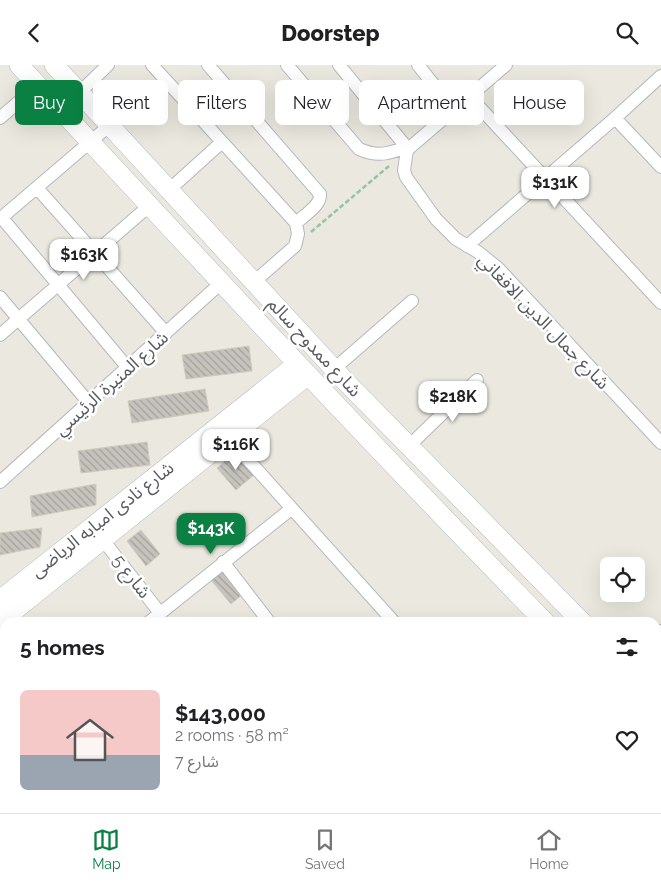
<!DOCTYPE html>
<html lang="en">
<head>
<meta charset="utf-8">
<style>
	:root { --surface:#fff; --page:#f6f6f6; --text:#202124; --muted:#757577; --line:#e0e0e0; --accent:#0b8043 }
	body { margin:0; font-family:Raleway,"Noto Sans Arabic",sans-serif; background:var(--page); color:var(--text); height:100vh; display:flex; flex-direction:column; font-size:19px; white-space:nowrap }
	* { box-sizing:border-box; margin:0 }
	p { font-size:16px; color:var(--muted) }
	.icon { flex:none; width:28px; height:28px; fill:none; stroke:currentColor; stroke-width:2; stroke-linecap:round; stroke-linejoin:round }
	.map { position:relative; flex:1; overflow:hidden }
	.sheet { position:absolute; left:0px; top:552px; width:661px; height:196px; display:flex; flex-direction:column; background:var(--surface); border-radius:15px 15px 0 0; box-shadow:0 5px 20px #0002 }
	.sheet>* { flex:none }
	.banner { position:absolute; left:15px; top:15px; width:631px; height:45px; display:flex; gap:10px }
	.tools { position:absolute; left:600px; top:492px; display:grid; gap:10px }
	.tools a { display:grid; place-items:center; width:45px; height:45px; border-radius:8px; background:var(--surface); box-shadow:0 5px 20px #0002; font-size:25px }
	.price { position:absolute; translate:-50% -42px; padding:0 11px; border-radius:10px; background:#fff; color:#222; font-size:16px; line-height:32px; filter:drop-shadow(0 1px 2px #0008) }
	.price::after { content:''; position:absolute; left:50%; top:30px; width:15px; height:11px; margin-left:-8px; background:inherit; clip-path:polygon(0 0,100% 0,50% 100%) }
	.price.active { background:var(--accent); color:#fff }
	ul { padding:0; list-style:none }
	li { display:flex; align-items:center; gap:15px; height:125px; padding:0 20px }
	li span { display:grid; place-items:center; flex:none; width:140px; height:100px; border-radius:8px; color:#555 }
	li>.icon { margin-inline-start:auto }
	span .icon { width:60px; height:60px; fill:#fffc; stroke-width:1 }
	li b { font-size:21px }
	h2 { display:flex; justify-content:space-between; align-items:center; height:60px; padding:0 20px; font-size:21px }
	.tag { padding:0 18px; border-radius:8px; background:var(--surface); box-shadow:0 5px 20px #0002; font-size:18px; line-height:45px }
	.tag.active { background:var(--accent); color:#fff }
	header { display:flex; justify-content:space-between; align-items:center; height:65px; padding:0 20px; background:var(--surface); font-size:22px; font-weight:800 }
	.menu { display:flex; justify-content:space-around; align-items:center; height:70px; border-top:1px solid var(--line); background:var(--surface); font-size:14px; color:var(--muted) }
	.menu a { display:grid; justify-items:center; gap:2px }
	.menu .active { color:var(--accent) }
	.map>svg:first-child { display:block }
	.building { fill:url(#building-back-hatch); stroke:#cfcbbe }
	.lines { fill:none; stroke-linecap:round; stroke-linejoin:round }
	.minor-casing { stroke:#b5b7bc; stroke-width:14 }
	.secondary-casing { stroke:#b5b8be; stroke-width:20 }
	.path { stroke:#95c3a6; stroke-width:2.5; stroke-dasharray:5 2.5; stroke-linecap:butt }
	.minor { stroke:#fff; stroke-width:12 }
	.secondary { stroke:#fff; stroke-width:19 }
	.labels { text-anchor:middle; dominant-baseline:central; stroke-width:5; stroke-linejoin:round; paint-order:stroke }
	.street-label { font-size:18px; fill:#585b60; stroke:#fff }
</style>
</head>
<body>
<header><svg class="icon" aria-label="back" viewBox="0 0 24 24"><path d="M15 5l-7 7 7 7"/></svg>Doorstep<svg class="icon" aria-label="search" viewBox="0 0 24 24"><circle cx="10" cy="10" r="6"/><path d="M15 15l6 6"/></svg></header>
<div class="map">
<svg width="661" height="748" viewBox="0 0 661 748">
	<defs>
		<pattern id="building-back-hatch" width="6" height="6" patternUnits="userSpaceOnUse" patternTransform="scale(1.25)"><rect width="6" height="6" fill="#c6c3bd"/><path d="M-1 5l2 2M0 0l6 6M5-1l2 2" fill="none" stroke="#a4a19d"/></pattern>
	</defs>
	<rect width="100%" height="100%" fill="#ebe9df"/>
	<path class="building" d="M 249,281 L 252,306 L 186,314 L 182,290 Z
		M 205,324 L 209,346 L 132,358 L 128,336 Z
		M 147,377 L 150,400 L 81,408 L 78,386 Z
		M 236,387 L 255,409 L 236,425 L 217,403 Z
		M 96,419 L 96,440 L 32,452 L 30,431 Z
		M 42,463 L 40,482 L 0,490 L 0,468 Z
		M 141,465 L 160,489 L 146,501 L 127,476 Z
		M 222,503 L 243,529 L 231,539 L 210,514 Z
		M 294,744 L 316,744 L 311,748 L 297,748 Z"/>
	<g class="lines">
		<g class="minor-casing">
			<path id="minor" d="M 152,0 L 296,158 L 298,169 L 295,181 L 254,217
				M 208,0 L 320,129 C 321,141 304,150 296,158
				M 287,0 L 359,84 C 368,88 377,90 387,88 C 394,87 400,83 407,85
				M 339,0 L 408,84
				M 418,0 L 454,45
				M 80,27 L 108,0
				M 470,32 L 661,238
				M 0,53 L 38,20
				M 615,53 L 661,102
				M 407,85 L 404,105 L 406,112 L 436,154 L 456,174 L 478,187 L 498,203 L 661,378
				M 407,85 L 506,0
				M 37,123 L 166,268
				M 170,124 L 222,77
				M 2,153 L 128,303
				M 0,154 L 110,60
				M 467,181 L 615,53 L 661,11
				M 0,232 L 89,338
				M 0,270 L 149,141
				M 334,304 L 412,236
				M 224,368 L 395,558
				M 409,381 L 477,315
				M 0,417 L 221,218
				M 103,475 L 160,548
				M 223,497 L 270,558
				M 148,558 L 291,444
				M 656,571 L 661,566
				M 0,653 L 5,660
				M 72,744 L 75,748
				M 182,744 L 186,748
				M 590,744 L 595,748
				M 160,748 L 165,744
				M 347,748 L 352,744
				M 539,748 L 544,744"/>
		</g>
		<g class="secondary-casing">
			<path id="secondary" d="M 19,0 C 193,188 367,375 546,558
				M 54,0 L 346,317 L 583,558
				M 0,535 L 297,299
				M 0,557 L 308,310
				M 656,631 L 661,636
				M 656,668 L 661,673"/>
		</g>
		<path class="path" d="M 311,167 L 389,101"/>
		<use href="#minor" class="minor"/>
		<use href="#secondary" class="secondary"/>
	</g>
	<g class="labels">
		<g class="street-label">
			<text transform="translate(544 256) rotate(46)">شارع جمال الدين الافغاني</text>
			<text transform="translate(315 282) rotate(47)">شارع ممدوح سالم</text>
			<text transform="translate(111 318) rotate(-42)">شارع المنيرة الرئيسي</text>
			<text transform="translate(102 454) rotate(-38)">شارع نادى امبابه الرياضى</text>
			<text transform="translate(132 511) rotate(52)">شارع 5</text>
		</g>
	</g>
</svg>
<div class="tools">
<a><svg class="icon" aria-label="locate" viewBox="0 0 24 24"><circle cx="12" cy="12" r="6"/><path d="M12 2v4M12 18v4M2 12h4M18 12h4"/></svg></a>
</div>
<b class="price" style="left:555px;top:144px">$131K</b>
<b class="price" style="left:84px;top:216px">$163K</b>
<b class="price" style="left:453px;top:358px">$218K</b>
<b class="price" style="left:236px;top:406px">$116K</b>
<b class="price active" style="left:211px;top:490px">$143K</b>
<div class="banner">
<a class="tag active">Buy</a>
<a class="tag">Rent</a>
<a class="tag">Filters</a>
<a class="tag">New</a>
<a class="tag">Apartment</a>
<a class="tag">House</a>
</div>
<section class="sheet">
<h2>5 homes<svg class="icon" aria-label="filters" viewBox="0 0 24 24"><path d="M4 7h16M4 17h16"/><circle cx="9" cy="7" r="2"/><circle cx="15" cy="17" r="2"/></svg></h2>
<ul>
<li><span style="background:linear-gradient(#f6c9c9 65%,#9aa5b1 0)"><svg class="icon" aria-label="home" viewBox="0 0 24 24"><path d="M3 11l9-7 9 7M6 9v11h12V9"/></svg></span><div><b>$143,000</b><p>2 rooms · 58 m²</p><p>شارع 7</p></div><svg class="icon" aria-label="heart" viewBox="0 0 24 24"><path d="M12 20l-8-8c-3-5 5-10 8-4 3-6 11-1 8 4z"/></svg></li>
</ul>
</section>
</div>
<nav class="menu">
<a class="active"><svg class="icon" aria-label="map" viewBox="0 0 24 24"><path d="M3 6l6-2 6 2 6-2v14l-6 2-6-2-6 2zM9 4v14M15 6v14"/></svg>Map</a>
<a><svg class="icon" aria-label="saved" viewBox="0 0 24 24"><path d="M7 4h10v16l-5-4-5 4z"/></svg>Saved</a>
<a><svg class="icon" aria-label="home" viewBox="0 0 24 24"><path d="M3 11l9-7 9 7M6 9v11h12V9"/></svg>Home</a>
</nav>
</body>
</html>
